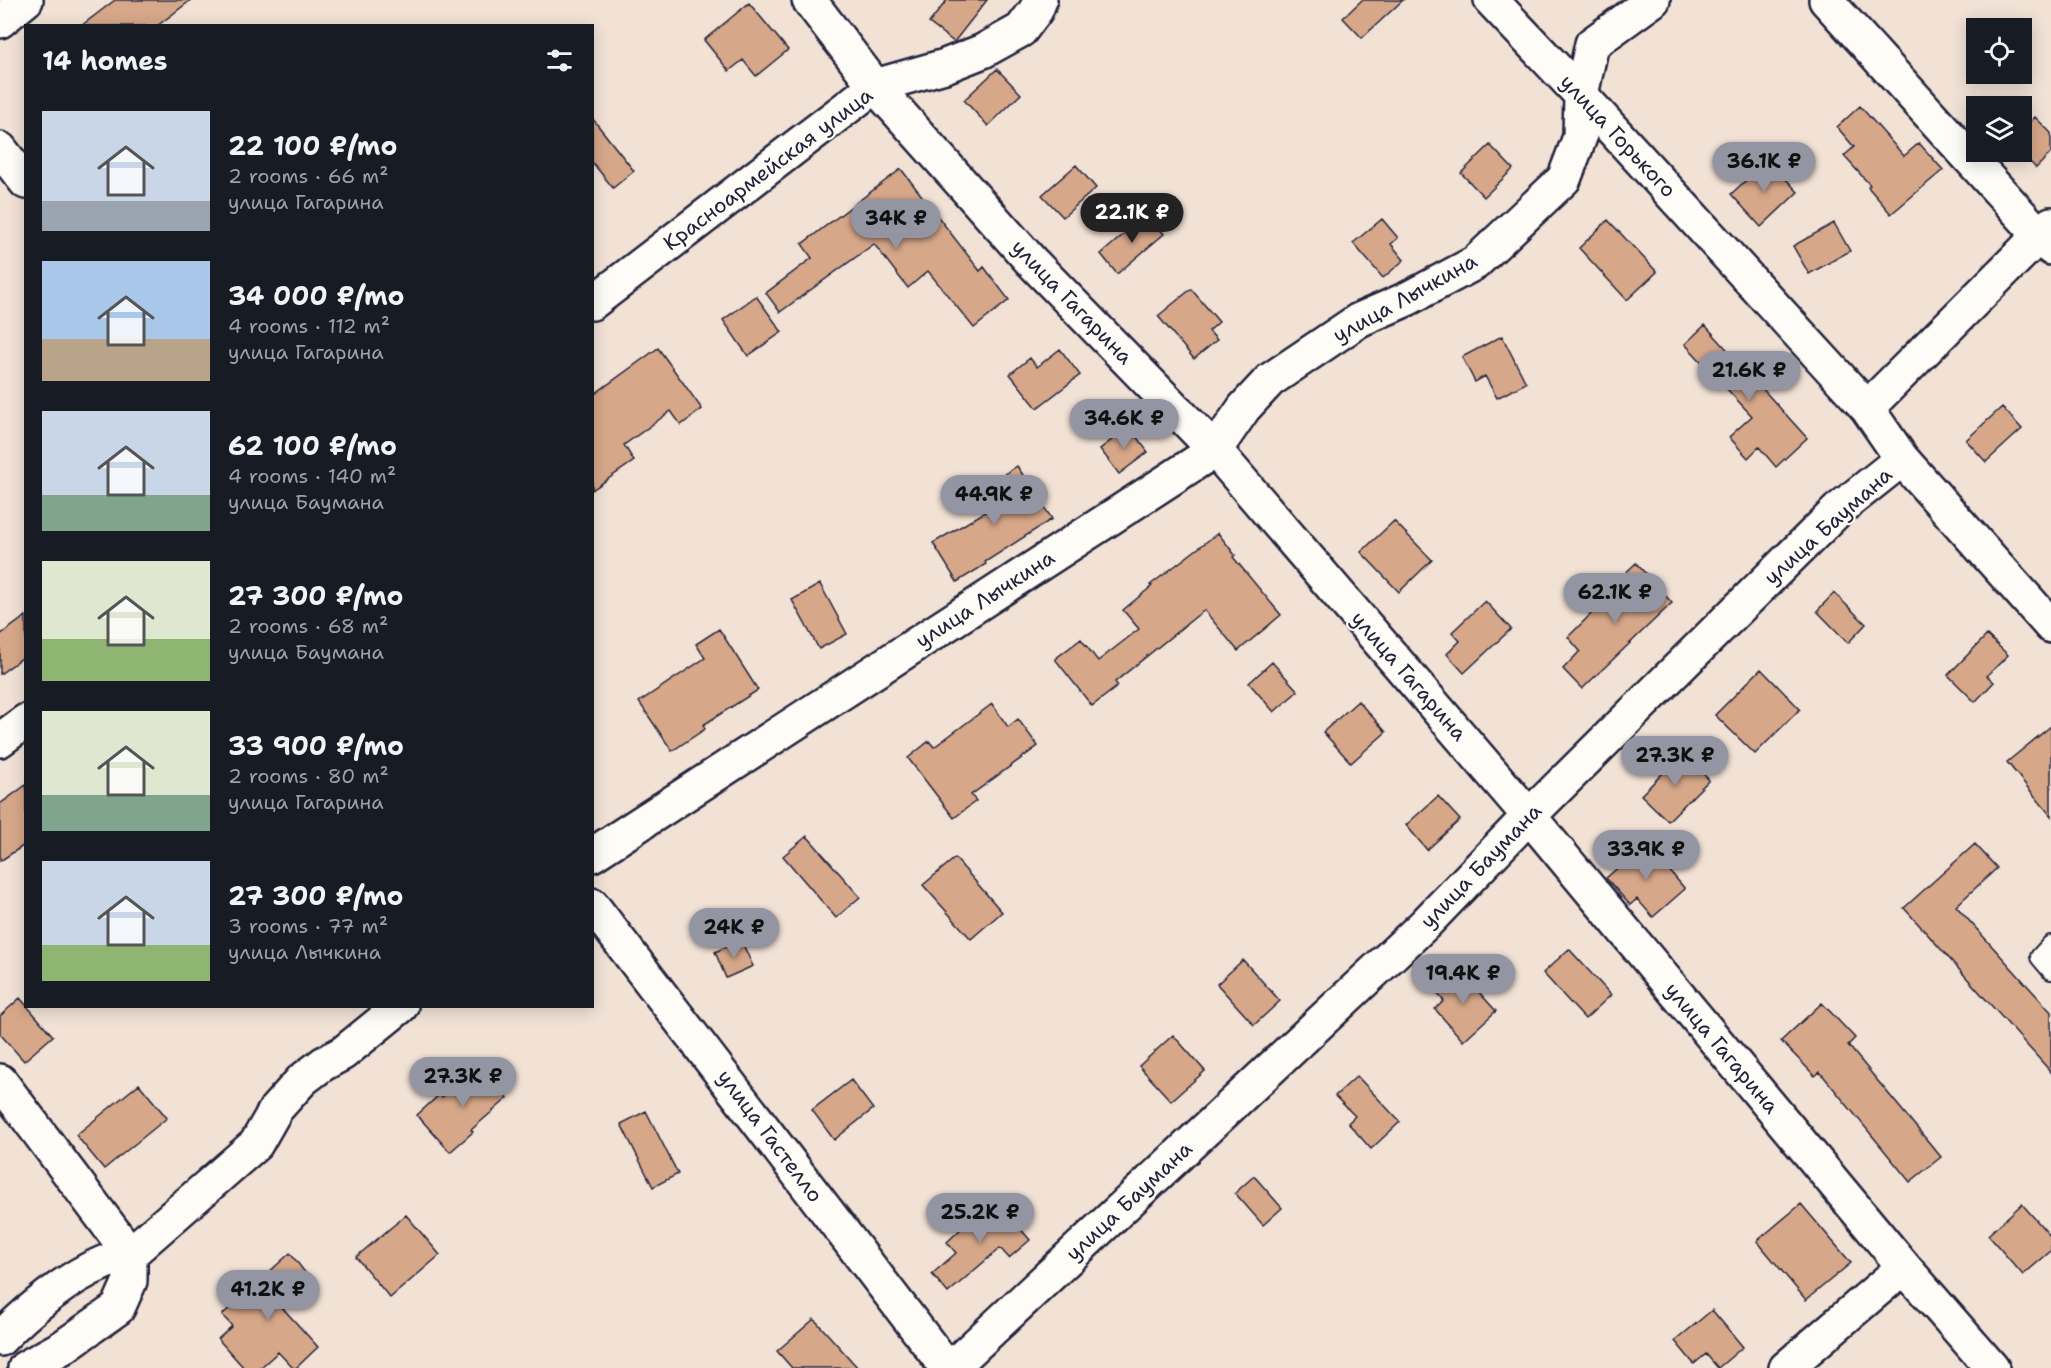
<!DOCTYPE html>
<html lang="en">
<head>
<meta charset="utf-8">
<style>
	:root { --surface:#171b24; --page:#242831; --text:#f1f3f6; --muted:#9ea1a6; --accent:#9495a2 }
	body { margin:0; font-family:"Shantell Sans",sans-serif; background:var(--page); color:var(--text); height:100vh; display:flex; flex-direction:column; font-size:22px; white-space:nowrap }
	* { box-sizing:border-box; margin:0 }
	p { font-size:20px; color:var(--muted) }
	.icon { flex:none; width:33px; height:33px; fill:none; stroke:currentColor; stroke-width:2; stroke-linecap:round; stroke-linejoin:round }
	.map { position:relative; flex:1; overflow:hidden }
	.sheet { position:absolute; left:24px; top:24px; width:570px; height:984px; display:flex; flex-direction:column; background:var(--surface); border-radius:0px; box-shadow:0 3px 15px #0003 }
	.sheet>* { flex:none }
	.buttons { position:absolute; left:1966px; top:18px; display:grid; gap:12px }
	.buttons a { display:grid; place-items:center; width:66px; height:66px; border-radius:0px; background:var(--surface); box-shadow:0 3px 15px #0003; font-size:30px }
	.price { position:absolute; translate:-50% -51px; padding:0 14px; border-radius:21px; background:var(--accent); color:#111; font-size:20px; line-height:39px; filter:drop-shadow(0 2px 3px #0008) }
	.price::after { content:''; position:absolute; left:50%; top:36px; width:18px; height:14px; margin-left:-9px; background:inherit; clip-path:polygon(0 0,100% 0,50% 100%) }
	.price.on { background:#222; color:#fff }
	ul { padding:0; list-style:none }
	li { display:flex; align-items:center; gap:18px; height:150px; padding:0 18px }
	li span { display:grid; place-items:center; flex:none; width:168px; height:120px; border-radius:0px; color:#555 }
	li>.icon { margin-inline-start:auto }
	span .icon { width:72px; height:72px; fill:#fffc; stroke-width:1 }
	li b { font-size:26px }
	h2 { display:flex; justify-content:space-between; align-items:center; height:72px; padding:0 18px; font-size:26px }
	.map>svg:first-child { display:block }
	.building { fill:#d7a789; stroke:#22223b; stroke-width:1.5 }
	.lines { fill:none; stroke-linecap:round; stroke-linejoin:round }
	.lane-casing { stroke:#22223b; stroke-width:22 }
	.street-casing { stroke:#22223b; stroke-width:38 }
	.secondary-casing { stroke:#22223b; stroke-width:38 }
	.lane { stroke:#fdfcf7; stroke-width:18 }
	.street { stroke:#fdfcf7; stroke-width:33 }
	.secondary { stroke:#fdfcf7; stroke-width:33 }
	.labels { text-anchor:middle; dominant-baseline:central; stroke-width:4.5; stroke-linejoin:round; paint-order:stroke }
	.street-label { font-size:21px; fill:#22223b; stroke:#fdfcf7 }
</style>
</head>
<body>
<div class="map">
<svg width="2051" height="1368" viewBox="0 0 2051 1368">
	<rect width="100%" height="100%" fill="#f2e2d6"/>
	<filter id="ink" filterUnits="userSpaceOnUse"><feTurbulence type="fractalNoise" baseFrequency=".0167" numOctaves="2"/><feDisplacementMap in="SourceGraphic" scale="12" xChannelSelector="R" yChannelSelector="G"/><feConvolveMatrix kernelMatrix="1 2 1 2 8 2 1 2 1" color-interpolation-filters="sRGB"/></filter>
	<g filter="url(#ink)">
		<path class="building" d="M 115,0 L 191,0 L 157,26 L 81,26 Z
			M 947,0 L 987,0 L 954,42 L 929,23 Z
			M 1362,0 L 1403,0 L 1362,38 L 1343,18 Z
			M 749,3 L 788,50 L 756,76 L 743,60 L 729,71 L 704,40 Z
			M 997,69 L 1021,94 L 988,126 L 964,100 Z
			M 1860,106 L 1904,156 L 1919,143 L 1943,170 L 1891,214 L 1868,187 L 1870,185 L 1844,156 L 1854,147 L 1837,127 Z
			M 2035,117 L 2051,133 L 2051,153 L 2036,168 L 2022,154 L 2022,130 Z
			M 592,118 L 634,171 L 613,188 L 592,162 Z
			M 1490,145 L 1513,169 L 1484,197 L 1461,173 Z
			M 1768,160 L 1798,192 L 1761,227 L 1731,194 Z
			M 1076,165 L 1096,188 L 1063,217 L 1042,195 Z
			M 901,169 L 980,271 L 984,267 L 1009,300 L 974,328 L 928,271 L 908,288 L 874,244 L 780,312 L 766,293 L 812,258 L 802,244 Z
			M 1147,214 L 1164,234 L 1117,274 L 1101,254 Z
			M 1382,219 L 1398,238 L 1391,244 L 1404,260 L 1383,278 L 1353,243 Z
			M 1608,220 L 1657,272 L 1627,300 L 1579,248 Z
			M 1834,223 L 1850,251 L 1809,274 L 1793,246 Z
			M 1191,289 L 1219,322 L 1209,331 L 1217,340 L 1194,359 L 1158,316 Z
			M 756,296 L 782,332 L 748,356 L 723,320 Z
			M 1705,325 L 1807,438 L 1776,467 L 1759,447 L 1748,458 L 1729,437 L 1752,416 L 1685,344 Z
			M 1502,336 L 1526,383 L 1497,398 L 1485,376 L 1475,382 L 1462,357 Z
			M 658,348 L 702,409 L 681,425 L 671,411 L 624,445 L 634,461 L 592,490 L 592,396 Z
			M 1060,349 L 1080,375 L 1037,408 L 1010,374 L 1030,358 L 1037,367 Z
			M 2002,407 L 2022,429 L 1986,462 L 1966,440 Z
			M 1129,427 L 1148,452 L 1119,474 L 1100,449 Z
			M 1017,466 L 1052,519 L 985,562 L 986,564 L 957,582 L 933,543 L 997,505 L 986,487 Z
			M 1394,521 L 1432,560 L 1399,592 L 1361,552 Z
			M 1218,533 L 1235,555 L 1233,557 L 1281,615 L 1238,651 L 1204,610 L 1115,682 L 1118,686 L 1092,706 L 1055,659 L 1081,639 L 1098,661 L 1139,629 L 1123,610 L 1152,586 L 1150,585 Z
			M 1636,563 L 1672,603 L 1582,689 L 1563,669 L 1580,651 L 1568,637 L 1609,596 L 1605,592 Z
			M 820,584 L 847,634 L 819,649 L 792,600 Z
			M 1834,593 L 1866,624 L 1848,643 L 1817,611 Z
			M 1485,601 L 1511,629 L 1464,673 L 1447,654 L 1460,641 L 1452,632 Z
			M 26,616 L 26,655 L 0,674 L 0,635 Z
			M 719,629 L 758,690 L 703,725 L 705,729 L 672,751 L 639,702 L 705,658 L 696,644 Z
			M 1987,635 L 2008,655 L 1987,676 L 1994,682 L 1975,702 L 1948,675 Z
			M 1272,662 L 1298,691 L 1274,712 L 1249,683 Z
			M 1761,669 L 1800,709 L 1755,754 L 1715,715 Z
			M 1358,701 L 1386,732 L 1351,763 L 1323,732 Z
			M 992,704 L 1008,727 L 1018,719 L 1038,746 L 971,795 L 976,801 L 954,818 L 908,758 L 929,741 L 934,747 Z
			M 2051,726 L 2051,816 L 2007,762 Z
			M 1683,753 L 1709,780 L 1668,821 L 1641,795 Z
			M 26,785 L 26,844 L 0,861 L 0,804 Z
			M 1438,796 L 1460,820 L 1427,850 L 1406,825 Z
			M 807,836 L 860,897 L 836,918 L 783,856 Z
			M 1646,843 L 1685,889 L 1653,917 L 1637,899 L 1630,905 L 1606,878 Z
			M 1975,844 L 1997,868 L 1956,906 L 2051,1012 L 2051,1072 L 1904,908 Z
			M 955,858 L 1002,912 L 971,939 L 923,885 Z
			M 741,940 L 753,966 L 726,978 L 715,952 Z
			M 1569,949 L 1611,995 L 1585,1019 L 1543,973 Z
			M 1243,960 L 1280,1001 L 1254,1025 L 1217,984 Z
			M 1458,969 L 1496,1011 L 1463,1041 L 1435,1009 L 1444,1001 L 1434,990 Z
			M 20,998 L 53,1036 L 24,1061 L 0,1034 L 0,1016 Z
			M 1822,1003 L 1855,1038 L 1848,1045 L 1941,1157 L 1910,1182 L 1820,1072 L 1815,1076 L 1781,1041 Z
			M 1173,1035 L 1205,1071 L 1171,1101 L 1139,1066 Z
			M 479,1065 L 508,1098 L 471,1130 L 473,1132 L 450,1152 L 417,1115 L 439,1095 L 442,1097 Z
			M 1357,1076 L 1400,1122 L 1371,1149 L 1348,1123 L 1355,1116 L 1335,1096 Z
			M 851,1080 L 873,1109 L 834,1140 L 812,1110 Z
			M 139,1084 L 167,1118 L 104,1169 L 76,1135 Z
			M 646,1111 L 678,1174 L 653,1187 L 621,1124 Z
			M 1254,1176 L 1282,1208 L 1263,1225 L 1235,1193 Z
			M 994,1198 L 1030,1240 L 1009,1258 L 1000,1248 L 948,1293 L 932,1274 L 956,1253 L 947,1242 Z
			M 1801,1204 L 1851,1263 L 1806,1300 L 1757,1241 Z
			M 2022,1204 L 2051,1237 L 2051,1251 L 2023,1275 L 1988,1235 Z
			M 406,1215 L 440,1255 L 390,1298 L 356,1257 Z
			M 290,1253 L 310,1279 L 279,1304 L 318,1347 L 296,1368 L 293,1368 L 278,1352 L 260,1368 L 244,1368 L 218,1339 L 232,1326 L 222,1315 Z
			M 1712,1310 L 1743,1347 L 1718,1368 L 1706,1354 L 1694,1364 L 1675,1341 Z
			M 814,1319 L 858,1368 L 792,1368 L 777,1351 Z"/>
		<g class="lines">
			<g class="lane-casing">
				<path id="lane" d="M 2051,945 L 2040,957 L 2051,970"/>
			</g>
			<g class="street-casing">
				<path id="street" d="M 809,0 L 875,86 L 1031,261 L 1215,450 L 1529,816 L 1904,1267 L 1992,1368
					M 1491,0 L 1581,95 L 1867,408 L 1902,459 L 2051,626
					M 1826,0 L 2051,248
					M 0,149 L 26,182
					M 592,303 L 875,86 L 945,66 L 983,51 L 1021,30 L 1036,10 L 1040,0
					M 1867,408 L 2051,224
					M 0,740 L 26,721
					M 592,855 L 1215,450 L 1244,408 L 1270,380 L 1359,320 L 1407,299 L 1475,263 L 1564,179 L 1580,137 L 1581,95 L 1592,44 L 1653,0
					M 592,905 L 947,1368
					M 0,1081 L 130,1254 C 122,1257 112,1259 103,1263 C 67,1278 27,1311 0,1339
					M 25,1368 L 63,1347 L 118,1308 L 130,1281 L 130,1254 L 256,1144 L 276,1109 L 302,1080 L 323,1064 L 343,1053 L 401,1006
					M 951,1368 L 1425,924 L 1529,816 L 1838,510 L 1902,459
					M 1786,1368 L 1904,1267"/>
			</g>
			<g class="secondary-casing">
				<path id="secondary" d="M 0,21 L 26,0"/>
			</g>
			<use href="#lane" class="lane"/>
			<use href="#street" class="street"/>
			<use href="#secondary" class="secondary"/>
		</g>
	</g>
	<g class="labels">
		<g class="street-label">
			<text transform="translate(1618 136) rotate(47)">улица Горького</text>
			<text transform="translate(768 169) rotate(-37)">Красноармейская улица</text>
			<text transform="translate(1405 298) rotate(-29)">улица Лычкина</text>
			<text transform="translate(1072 302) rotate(46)">улица Гагарина</text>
			<text transform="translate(1828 526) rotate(-42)">улица Баумана</text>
			<text transform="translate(985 599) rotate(-33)">улица Лычкина</text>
			<text transform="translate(1409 676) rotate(49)">улица Гагарина</text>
			<text transform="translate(1481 866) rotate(-46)">улица Баумана</text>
			<text transform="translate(1722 1048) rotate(50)">улица Гагарина</text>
			<text transform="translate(770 1136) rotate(53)">улица Гастелло</text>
			<text transform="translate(1129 1201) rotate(-43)">улица Баумана</text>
		</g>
	</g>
</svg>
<div class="buttons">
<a><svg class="icon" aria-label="locate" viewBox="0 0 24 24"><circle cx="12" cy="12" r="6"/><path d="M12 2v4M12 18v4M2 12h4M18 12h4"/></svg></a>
<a><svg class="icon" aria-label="layers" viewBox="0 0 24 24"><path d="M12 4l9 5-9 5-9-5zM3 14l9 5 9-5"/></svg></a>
</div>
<b class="price" style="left:1764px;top:193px">36.1K ₽</b>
<b class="price on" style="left:1132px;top:244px">22.1K ₽</b>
<b class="price" style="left:896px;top:250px">34K ₽</b>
<b class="price" style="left:1749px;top:402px">21.6K ₽</b>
<b class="price" style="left:1124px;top:450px">34.6K ₽</b>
<b class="price" style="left:994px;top:526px">44.9K ₽</b>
<b class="price" style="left:1615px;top:624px">62.1K ₽</b>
<b class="price" style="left:1675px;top:787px">27.3K ₽</b>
<b class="price" style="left:1646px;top:881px">33.9K ₽</b>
<b class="price" style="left:734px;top:959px">24K ₽</b>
<b class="price" style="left:1463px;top:1005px">19.4K ₽</b>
<b class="price" style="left:463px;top:1108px">27.3K ₽</b>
<b class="price" style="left:980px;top:1244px">25.2K ₽</b>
<b class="price" style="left:268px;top:1321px">41.2K ₽</b>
<section class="sheet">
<h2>14 homes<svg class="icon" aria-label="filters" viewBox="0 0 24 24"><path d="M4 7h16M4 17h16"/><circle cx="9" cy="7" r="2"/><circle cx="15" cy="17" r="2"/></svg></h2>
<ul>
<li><span style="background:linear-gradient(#c9d6e8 75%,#9aa5b1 0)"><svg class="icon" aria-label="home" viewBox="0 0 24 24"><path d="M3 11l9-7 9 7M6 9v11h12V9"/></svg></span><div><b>22 100 ₽/mo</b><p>2 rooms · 66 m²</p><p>улица Гагарина</p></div></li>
<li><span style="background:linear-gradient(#a9c7e8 65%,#b9a48a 0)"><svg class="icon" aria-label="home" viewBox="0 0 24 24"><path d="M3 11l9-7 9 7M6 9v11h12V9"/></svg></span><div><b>34 000 ₽/mo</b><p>4 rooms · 112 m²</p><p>улица Гагарина</p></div></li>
<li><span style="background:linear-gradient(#c9d6e8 70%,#7fa58c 0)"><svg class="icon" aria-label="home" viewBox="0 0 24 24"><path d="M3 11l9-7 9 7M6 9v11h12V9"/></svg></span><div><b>62 100 ₽/mo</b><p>4 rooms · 140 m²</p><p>улица Баумана</p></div></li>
<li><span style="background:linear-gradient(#dfe7d0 65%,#8fb573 0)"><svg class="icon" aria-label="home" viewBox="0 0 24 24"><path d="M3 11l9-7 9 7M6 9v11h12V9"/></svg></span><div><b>27 300 ₽/mo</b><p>2 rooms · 68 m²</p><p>улица Баумана</p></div></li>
<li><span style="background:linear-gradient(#dfe7d0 70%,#7fa58c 0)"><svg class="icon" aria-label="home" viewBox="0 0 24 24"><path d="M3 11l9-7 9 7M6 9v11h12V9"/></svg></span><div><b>33 900 ₽/mo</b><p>2 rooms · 80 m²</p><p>улица Гагарина</p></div></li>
<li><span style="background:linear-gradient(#c9d6e8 70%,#8fb573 0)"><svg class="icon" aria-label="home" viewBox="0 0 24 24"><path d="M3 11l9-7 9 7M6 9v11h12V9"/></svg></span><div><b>27 300 ₽/mo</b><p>3 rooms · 77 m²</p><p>улица Лычкина</p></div></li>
</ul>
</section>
</div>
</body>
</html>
